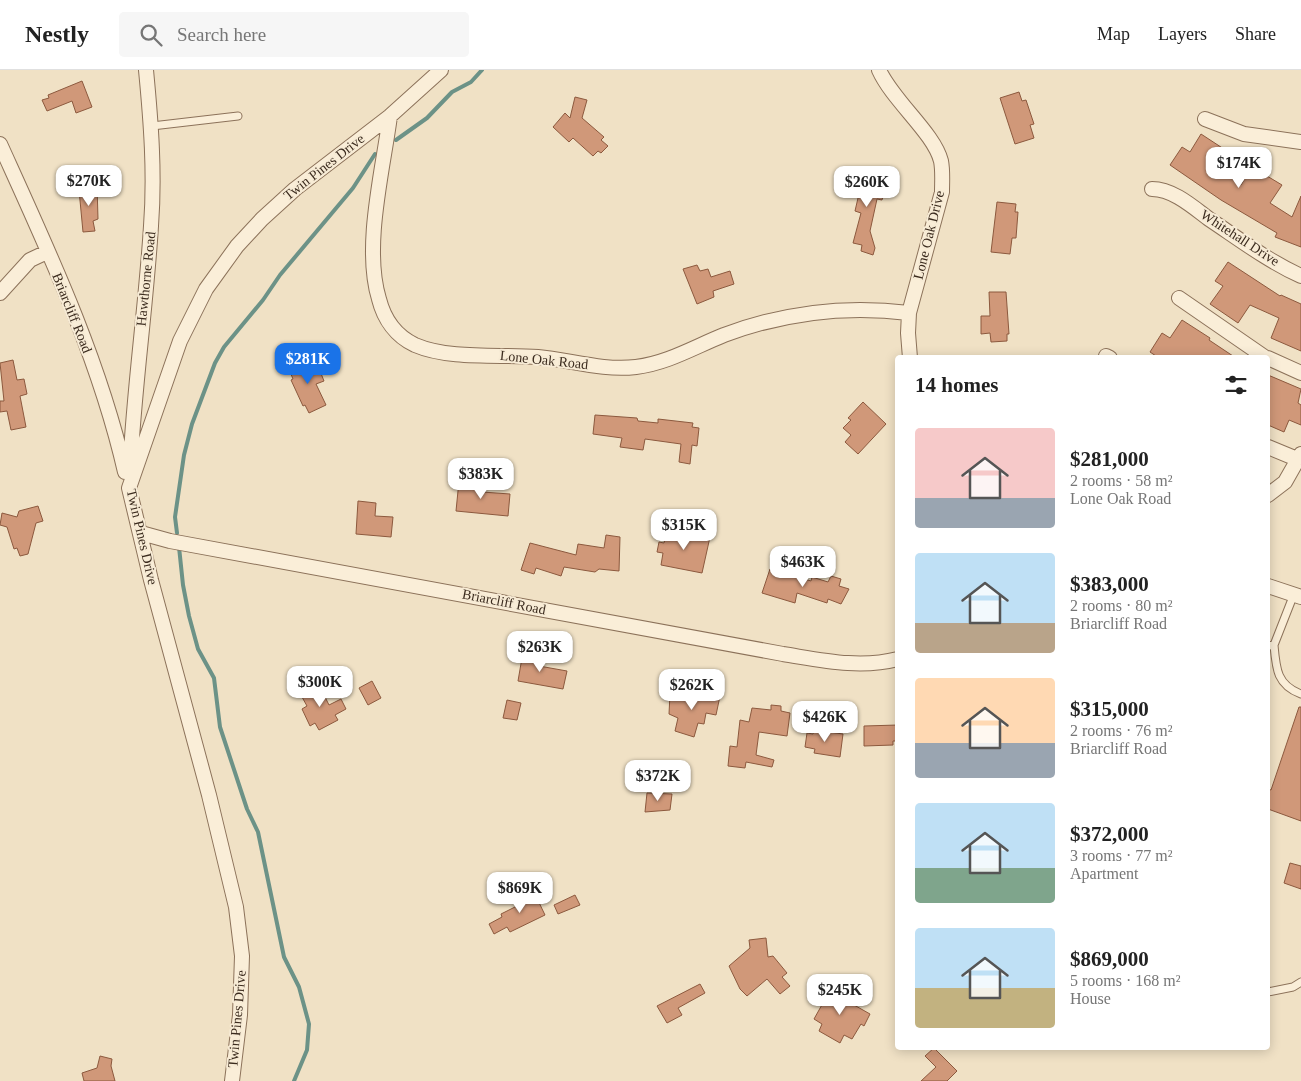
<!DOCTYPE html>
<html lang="en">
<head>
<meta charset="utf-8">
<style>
	:root { --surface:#fff; --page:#f6f6f6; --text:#222; --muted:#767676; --line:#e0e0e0; --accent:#1a73e8 }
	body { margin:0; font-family:"Times New Roman",serif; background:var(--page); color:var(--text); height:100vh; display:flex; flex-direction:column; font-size:19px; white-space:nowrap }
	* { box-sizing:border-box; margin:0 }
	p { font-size:16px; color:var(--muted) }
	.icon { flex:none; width:28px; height:28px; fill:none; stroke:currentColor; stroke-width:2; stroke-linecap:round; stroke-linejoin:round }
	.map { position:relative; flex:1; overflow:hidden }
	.details { position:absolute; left:895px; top:285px; width:375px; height:695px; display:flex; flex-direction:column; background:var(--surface); border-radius:5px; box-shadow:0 2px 12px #0003 }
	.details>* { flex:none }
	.price { position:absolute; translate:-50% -42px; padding:0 11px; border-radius:10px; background:#fff; color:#222; font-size:16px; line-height:32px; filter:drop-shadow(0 1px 2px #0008) }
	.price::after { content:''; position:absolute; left:50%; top:30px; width:15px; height:11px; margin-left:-8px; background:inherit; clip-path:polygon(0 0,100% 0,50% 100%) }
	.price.on { background:var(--accent); color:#fff }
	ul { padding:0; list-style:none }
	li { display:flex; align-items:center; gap:15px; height:125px; padding:0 20px }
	li span { display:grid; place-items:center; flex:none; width:140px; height:100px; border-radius:5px; color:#555 }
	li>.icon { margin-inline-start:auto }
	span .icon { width:60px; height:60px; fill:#fffc; stroke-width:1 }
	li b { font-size:21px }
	h2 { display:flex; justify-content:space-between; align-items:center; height:60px; padding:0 20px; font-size:21px }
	header { display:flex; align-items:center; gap:30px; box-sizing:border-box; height:70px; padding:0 25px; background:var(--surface); border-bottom:1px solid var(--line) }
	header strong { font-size:24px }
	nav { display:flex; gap:28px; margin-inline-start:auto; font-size:18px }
	.search { width:350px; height:45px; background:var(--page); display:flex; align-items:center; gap:12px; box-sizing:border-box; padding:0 18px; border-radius:5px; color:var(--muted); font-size:19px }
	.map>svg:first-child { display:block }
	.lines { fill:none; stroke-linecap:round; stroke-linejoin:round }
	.stream { stroke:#6c9287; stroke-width:4 }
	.building { fill:#d09879; stroke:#8c593e }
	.lane-casing { stroke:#8c725a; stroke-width:9 }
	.street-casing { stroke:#8c725a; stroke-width:16 }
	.lane { stroke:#faeed8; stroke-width:7 }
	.street { stroke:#faeed8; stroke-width:14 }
	.labels { text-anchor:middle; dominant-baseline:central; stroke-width:4; stroke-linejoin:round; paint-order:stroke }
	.street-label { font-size:14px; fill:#3b2b1e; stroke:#f7ebd5 }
</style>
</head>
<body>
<header>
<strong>Nestly</strong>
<div class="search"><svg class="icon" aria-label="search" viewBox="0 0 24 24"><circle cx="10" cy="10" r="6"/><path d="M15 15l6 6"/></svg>Search here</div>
<nav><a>Map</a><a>Layers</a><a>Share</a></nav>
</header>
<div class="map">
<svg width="1301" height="1011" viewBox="0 0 1301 1011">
	<rect width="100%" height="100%" fill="#f0e1c5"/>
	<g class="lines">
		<path class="stream" d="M 396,70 L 427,48 L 452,22 L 471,12 L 482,0
			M 177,463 L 175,447 L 184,385 L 192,354 L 215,293 L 224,277 L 263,230 L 280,205 L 353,118 L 375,84
			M 179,477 L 183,515 L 189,546 L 198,579 L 214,608 L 220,657 L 247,739 L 258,762 L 284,887 L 299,917 L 309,954 L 307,980 L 294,1011"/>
	</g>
	<path class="building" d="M 82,11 L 92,37 L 76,43 L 72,31 L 47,41 L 42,30 L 49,28 L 48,25 Z
		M 1019,22 L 1022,31 L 1026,30 L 1034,54 L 1030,55 L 1034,68 L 1015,74 L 1000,28 Z
		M 575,27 L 587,30 L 582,48 L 604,67 L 601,70 L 608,76 L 601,83 L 598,81 L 593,86 L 573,68 L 569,72 L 553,57 L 565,43 L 570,48 Z
		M 1201,64 L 1230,83 L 1219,100 L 1241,115 L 1252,97 L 1282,115 L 1270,133 L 1292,147 L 1301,126 L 1301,177 L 1275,167 L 1277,163 L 1221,130 L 1170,95 L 1182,77 L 1190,82 Z
		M 853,100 L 883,110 L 881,117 L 885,118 L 882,130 L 877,129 L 870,161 L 875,178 L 873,185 L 861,181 L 862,175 L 853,173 L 861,143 L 855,141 L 861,115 L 850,112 Z
		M 97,115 L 98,149 L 93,151 L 95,161 L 83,162 L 79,120 L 87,119 L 86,116 Z
		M 997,132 L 1016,134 L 1015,142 L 1018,142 L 1016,168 L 1012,168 L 1010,184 L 991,182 Z
		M 1228,192 L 1280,226 L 1281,225 L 1301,234 L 1301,281 L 1271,268 L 1279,248 L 1250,235 L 1238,253 L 1210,234 L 1223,216 L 1215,211 Z
		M 697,195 L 700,201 L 708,199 L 711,207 L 730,201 L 734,214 L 713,221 L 714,227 L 697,234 L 683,199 Z
		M 989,222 L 1006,222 L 1009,264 L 1007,264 L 1007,271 L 991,272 L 990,263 L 981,264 L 981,246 L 990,246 Z
		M 1182,250 L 1210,268 L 1209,270 L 1236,288 L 1159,288 L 1150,282 L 1162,263 L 1170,268 Z
		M 306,289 L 311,299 L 318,296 L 324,311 L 316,314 L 326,335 L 309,343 L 305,335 L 303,336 L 291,310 L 293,309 L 288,297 Z
		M 13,290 L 17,310 L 24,309 L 27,324 L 20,326 L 26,357 L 11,360 L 7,341 L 0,342 L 0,331 L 4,331 L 0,293 Z
		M 1268,305 L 1301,319 L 1298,333 L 1301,335 L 1301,355 L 1289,350 L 1284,362 L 1268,355 Z
		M 863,332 L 886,354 L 858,384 L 845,372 L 851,365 L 843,358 L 851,350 L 848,348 Z
		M 595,345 L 637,348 L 638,351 L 658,353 L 658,349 L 693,353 L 692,357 L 699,358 L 697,376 L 692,375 L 690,394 L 679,392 L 681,374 L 645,369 L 643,380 L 620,377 L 622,368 L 593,364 Z
		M 459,411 L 483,413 L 482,422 L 510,424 L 508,446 L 456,441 Z
		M 358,431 L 376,433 L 375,446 L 393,447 L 391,467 L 356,464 Z
		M 38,436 L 43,451 L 36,453 L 28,484 L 20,486 L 17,478 L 14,479 L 7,457 L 0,455 L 2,443 L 17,447 L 19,441 Z
		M 667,459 L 710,467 L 702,503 L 661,495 L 663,483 L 657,482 L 659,472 L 664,473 Z
		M 606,465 L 620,467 L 619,501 L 599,499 L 595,502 L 564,497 L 561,506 L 536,498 L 534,504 L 521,500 L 530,473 L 576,485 L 578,474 L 604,478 Z
		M 770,499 L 811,511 L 812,507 L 828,512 L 831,506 L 841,509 L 839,516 L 849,519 L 841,534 L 828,529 L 827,533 L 797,523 L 795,533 L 762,523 Z
		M 523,582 L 541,585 L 539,596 L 567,601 L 563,619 L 518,611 Z
		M 372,611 L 381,628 L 368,635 L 359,618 Z
		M 313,614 L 316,619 L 320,617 L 329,635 L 341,629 L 346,639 L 335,645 L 338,650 L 319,660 L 315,653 L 310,656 L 302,639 L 307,636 L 302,627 L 306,626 L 303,619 Z
		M 698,622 L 720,626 L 716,645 L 706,643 L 704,654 L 698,653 L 694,667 L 675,661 L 678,648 L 669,644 L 670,624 L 678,626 L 679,623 L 697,626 Z
		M 507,630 L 521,633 L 517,650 L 503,648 Z
		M 771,635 L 781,636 L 781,641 L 790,643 L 787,666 L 759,662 L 756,685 L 774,690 L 772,697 L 746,692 L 745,698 L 728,696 L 730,676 L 737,677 L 740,650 L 749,652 L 752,638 L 771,640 Z
		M 1299,637 L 1301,637 L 1301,751 L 1268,739 L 1268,719 L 1271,720 Z
		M 898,655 L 898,671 L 893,671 L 893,675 L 864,676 L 864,656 Z
		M 814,660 L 843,664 L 840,687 L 814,683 L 815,679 L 805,677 L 807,663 L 813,664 Z
		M 647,723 L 672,724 L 670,740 L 645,742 Z
		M 1290,793 L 1301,796 L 1301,819 L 1284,813 Z
		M 532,818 L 545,845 L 510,862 L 507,857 L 494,864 L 489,854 L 502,847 L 501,844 L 527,831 L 523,822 Z
		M 575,825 L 580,835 L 558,844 L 554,835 Z
		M 766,868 L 768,887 L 773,886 L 787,903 L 782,907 L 790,916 L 780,924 L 767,909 L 747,926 L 740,919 L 729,896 L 750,878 L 749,870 Z
		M 700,914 L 705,923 L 678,938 L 682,945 L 667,953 L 657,936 Z
		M 833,915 L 850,925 L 847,931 L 870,944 L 864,956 L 861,954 L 852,969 L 844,965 L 840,973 L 819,961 L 822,954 L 814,949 Z
		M 934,978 L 957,1001 L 947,1011 L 921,1011 L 936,997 L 925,986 Z
		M 100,986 L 112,989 L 111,996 L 115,1011 L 84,1011 L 82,1003 L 97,998 Z"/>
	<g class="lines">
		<g class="lane-casing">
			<path id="lane" d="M 152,56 L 238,46
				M 1274,575 C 1276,599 1277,615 1301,624
				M 1268,576 L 1274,575 L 1294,524
				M 1268,922 L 1293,917 L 1301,912"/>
		</g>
		<g class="street-casing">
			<path id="street" d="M 879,0 C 893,31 934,63 941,91 C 943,101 942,112 942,122 L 909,243 L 908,263 L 910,288
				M 390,46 C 383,100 363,177 379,229 C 384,249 396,266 415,275 C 450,290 500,284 538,287 C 570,290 603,301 636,297 C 668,293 694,277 724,265 C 783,243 846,235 909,243
				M 1205,49 L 1244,64 L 1301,72
				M 0,74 C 48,180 99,288 125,402
				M 1152,119 C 1173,119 1193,137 1209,149 C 1239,169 1268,191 1301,206
				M 0,223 L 30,190 L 47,182
				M 1179,228 L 1266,288
				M 1106,286 L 1110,288
				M 1268,288 L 1301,303
				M 1268,377 L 1297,389
				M 130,399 C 134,318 146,237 151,156 C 155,104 151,52 146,0
				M 1268,425 L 1285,412 L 1301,384
				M 141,463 L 170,471 L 783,584 C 821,590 859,599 898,589
				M 1268,516 L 1301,527
				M 232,1011 L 240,945 L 242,886 L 236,837 L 209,725 L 151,510 L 129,418 L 180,271 L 206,219 L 237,176 L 262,149 L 295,119 L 390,46 L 441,0"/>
		</g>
		<use href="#lane" class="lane"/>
		<use href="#street" class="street"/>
	</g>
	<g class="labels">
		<g class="street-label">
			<text transform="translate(324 97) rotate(-38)">Twin Pines Drive</text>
			<text transform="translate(929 165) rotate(-76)">Lone Oak Drive</text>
			<text transform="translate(1240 168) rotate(33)">Whitehall Drive</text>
			<text transform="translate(146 209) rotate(-84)">Hawthorne Road</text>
			<text transform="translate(72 243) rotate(68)">Briarcliff Road</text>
			<text transform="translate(544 290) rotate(6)">Lone Oak Road</text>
			<text transform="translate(142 467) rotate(77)">Twin Pines Drive</text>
			<text transform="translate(504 532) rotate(11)">Briarcliff Road</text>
			<text transform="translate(237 949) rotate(-85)">Twin Pines Drive</text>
		</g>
	</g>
</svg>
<b class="price" style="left:1239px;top:119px">$174K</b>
<b class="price" style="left:89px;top:137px">$270K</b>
<b class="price" style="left:867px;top:138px">$260K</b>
<b class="price on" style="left:308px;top:315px">$281K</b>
<b class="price" style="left:481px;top:430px">$383K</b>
<b class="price" style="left:684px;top:481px">$315K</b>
<b class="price" style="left:803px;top:518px">$463K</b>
<b class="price" style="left:540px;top:603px">$263K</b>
<b class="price" style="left:320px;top:638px">$300K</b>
<b class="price" style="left:692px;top:641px">$262K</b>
<b class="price" style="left:825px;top:673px">$426K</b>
<b class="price" style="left:658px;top:732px">$372K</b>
<b class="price" style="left:520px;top:844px">$869K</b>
<b class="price" style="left:840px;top:946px">$245K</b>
<section class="details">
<h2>14 homes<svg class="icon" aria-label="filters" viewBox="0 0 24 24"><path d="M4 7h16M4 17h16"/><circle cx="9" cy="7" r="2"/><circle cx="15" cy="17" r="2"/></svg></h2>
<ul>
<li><span style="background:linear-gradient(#f6c9c9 70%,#9aa5b1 0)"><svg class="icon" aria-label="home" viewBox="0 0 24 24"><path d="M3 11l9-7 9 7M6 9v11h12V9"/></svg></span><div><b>$281,000</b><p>2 rooms · 58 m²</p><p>Lone Oak Road</p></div></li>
<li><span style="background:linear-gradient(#bfe0f5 70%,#b9a48a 0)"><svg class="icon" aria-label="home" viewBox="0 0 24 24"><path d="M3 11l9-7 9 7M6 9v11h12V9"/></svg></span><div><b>$383,000</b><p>2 rooms · 80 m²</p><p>Briarcliff Road</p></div></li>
<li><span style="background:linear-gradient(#ffd9b3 65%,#9aa5b1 0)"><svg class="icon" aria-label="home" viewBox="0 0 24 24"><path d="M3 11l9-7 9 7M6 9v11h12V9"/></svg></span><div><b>$315,000</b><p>2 rooms · 76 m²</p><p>Briarcliff Road</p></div></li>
<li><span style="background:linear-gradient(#bfe0f5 65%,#7fa58c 0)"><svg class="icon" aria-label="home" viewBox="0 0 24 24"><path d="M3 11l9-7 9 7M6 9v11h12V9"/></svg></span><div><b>$372,000</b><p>3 rooms · 77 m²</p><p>Apartment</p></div></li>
<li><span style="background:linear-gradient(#bfe0f5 60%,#c2b280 0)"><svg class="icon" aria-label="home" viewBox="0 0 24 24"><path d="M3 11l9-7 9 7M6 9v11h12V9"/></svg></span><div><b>$869,000</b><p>5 rooms · 168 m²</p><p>House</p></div></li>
</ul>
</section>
</div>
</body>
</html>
